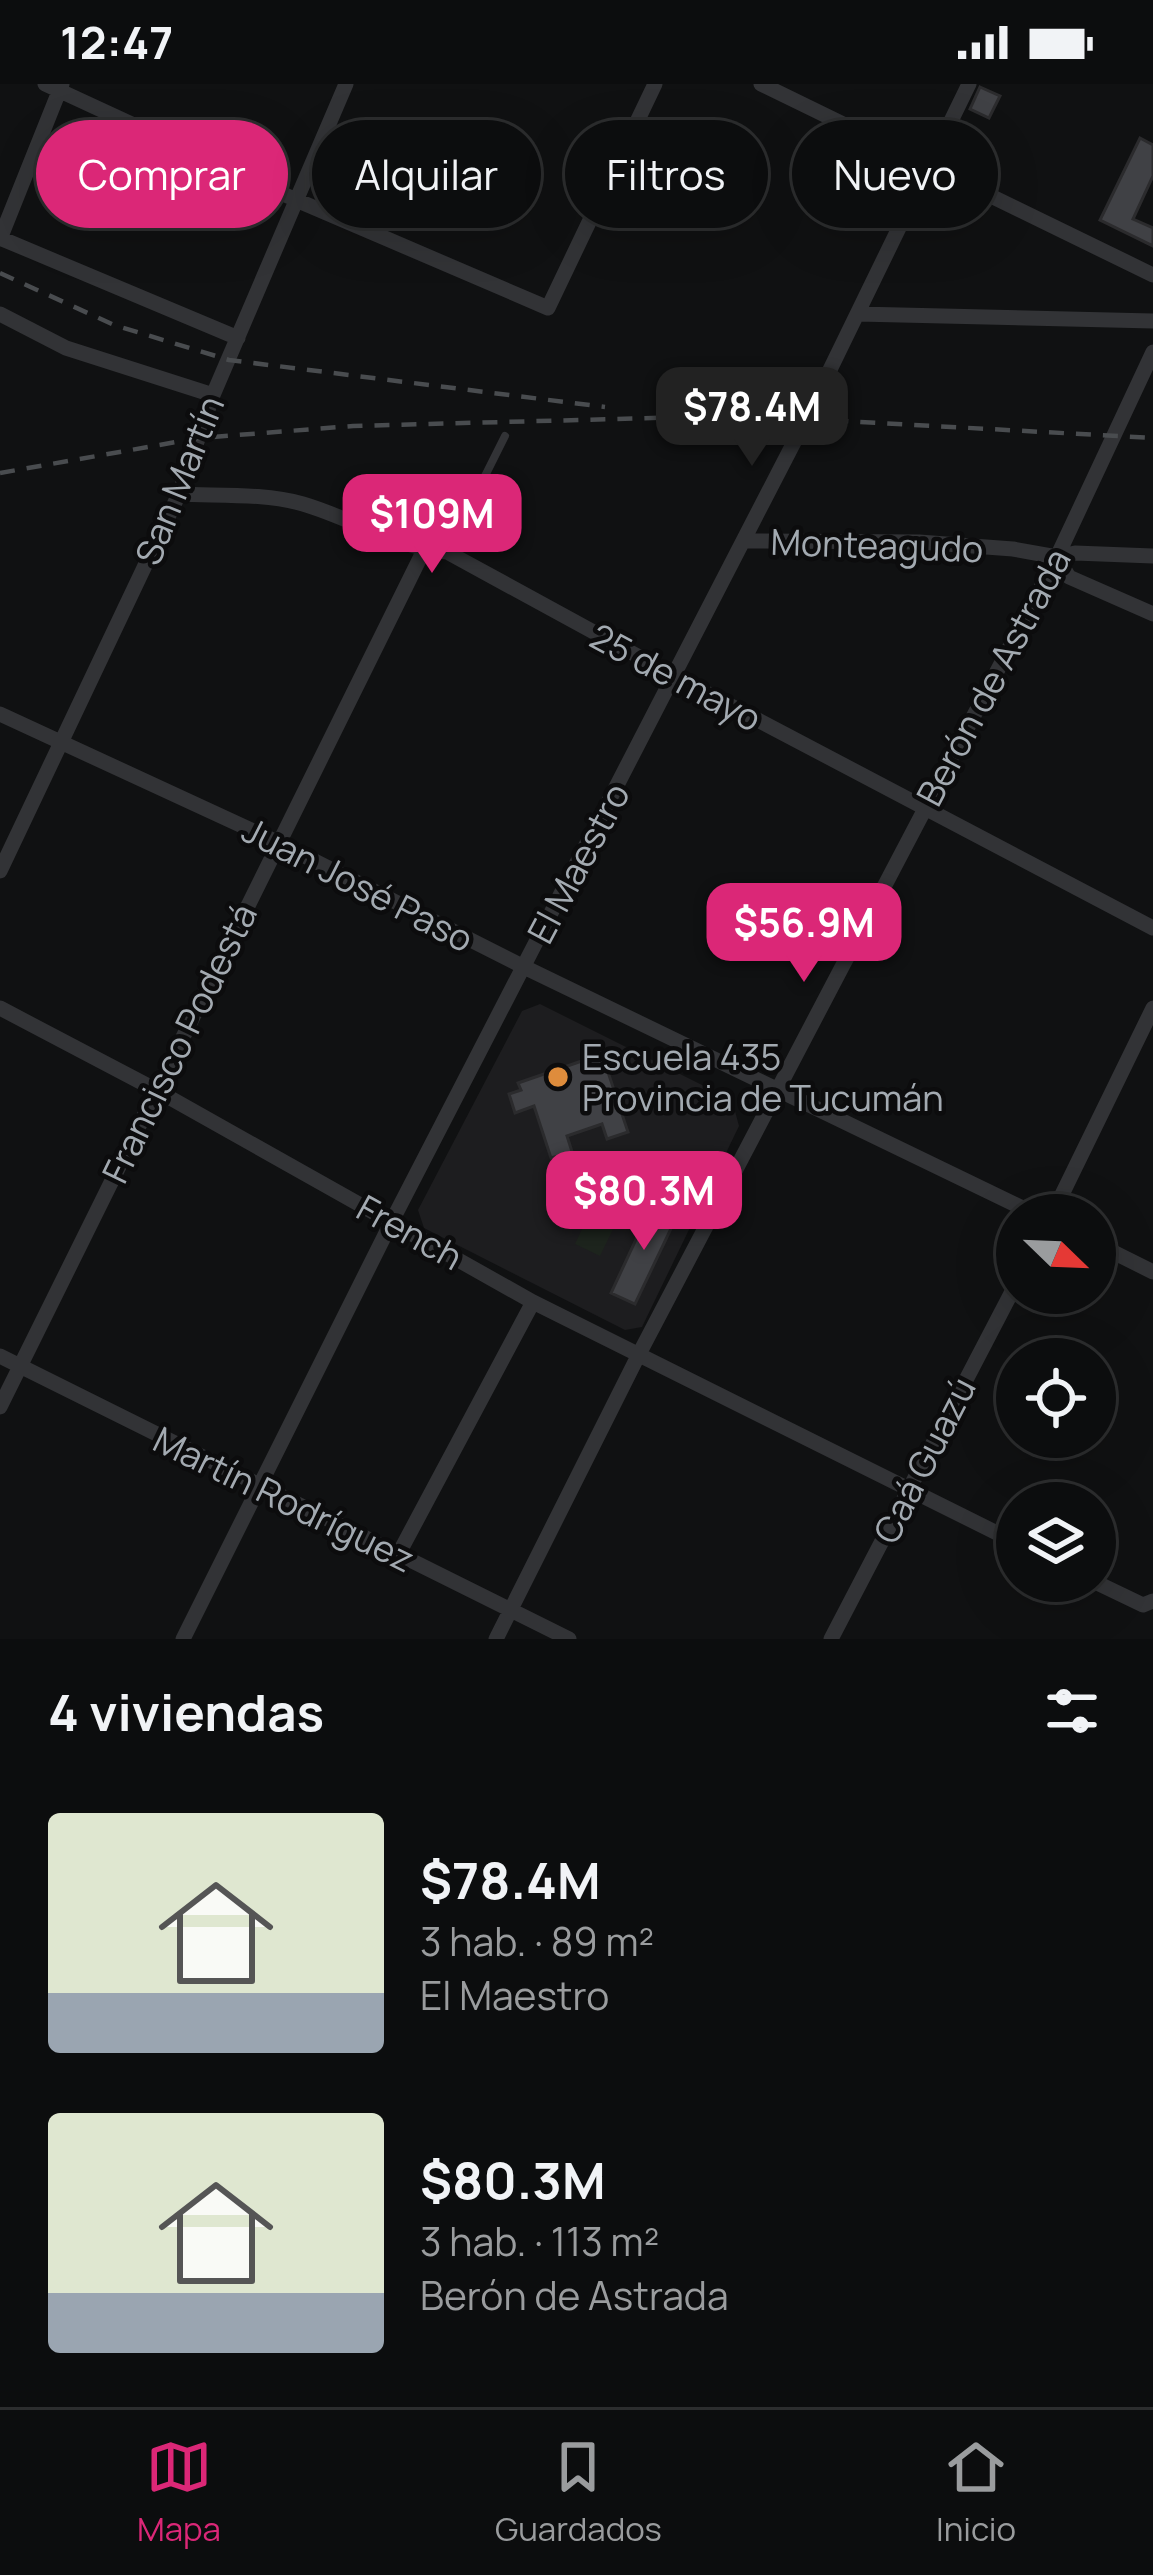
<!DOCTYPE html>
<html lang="es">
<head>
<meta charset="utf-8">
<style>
	:root { --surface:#0c0d0e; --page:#1a1b1c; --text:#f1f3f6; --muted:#9a9c9e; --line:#2c2d2e; --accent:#db2777 }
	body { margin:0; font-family:Manrope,sans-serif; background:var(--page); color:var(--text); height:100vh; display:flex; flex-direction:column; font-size:45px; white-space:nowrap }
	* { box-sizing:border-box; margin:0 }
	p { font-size:39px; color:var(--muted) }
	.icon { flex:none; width:66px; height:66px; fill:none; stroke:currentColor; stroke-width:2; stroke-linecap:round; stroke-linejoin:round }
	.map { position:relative; height:1555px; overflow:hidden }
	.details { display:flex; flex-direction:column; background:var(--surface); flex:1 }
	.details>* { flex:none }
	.top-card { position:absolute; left:36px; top:36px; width:1083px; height:108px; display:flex; gap:24px }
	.needle { width:78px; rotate:113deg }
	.tools { position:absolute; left:996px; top:1110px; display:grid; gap:24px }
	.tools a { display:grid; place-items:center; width:120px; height:120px; border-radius:50%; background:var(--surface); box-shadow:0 12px 48px #0002,0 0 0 3px var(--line); font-size:60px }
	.price { position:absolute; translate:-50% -102px; padding:0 27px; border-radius:24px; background:var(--accent); color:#fff; font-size:39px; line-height:78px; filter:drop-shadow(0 3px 6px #0008) }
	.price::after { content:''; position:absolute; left:50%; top:72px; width:36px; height:27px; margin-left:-18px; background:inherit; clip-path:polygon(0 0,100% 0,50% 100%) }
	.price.current { background:#222; color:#fff }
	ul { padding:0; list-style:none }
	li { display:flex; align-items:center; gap:36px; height:300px; padding:0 48px }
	li span { display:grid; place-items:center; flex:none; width:336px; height:240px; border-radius:12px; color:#555 }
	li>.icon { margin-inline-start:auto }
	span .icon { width:144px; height:144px; fill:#fffc; stroke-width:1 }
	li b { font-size:51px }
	h2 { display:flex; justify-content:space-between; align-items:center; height:144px; padding:0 48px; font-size:51px }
	.tag { padding:0 42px; border-radius:54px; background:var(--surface); box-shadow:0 12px 48px #0002,0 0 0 3px var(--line); font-size:42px; line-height:108px }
	.tag.current { background:var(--accent); color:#fff }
	.status { display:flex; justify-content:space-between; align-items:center; height:84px; padding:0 60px; background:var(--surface); direction:ltr }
	.status svg { height:33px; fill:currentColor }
	.menu { display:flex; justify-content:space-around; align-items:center; height:168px; border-top:3px solid var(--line); background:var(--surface); font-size:33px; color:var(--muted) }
	.menu a { display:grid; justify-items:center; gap:6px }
	.menu .current { color:var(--accent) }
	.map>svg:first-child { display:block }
	.built { fill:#1d1d1f }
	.green { fill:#1d241d }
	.building { fill:#404145; stroke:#2b2b2d; stroke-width:3 }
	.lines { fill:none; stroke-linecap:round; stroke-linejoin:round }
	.service { stroke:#323336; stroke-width:8 }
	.minor { stroke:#323336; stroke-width:15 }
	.rail { stroke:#494c4f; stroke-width:4.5; stroke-dasharray:15 12; stroke-linecap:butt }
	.poi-dot { fill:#de8c3c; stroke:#0c0c0d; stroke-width:4.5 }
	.labels { text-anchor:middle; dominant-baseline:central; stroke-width:9; stroke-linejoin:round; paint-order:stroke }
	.street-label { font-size:36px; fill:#a3aab1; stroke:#0c0c0d }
	.poi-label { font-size:36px; fill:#a3aab1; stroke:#0c0c0d; text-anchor:start }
</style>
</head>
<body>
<div class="status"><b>12:47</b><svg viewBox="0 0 49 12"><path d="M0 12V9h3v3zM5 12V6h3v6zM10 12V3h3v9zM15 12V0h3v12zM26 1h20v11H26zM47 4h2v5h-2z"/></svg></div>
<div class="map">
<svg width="1153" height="1555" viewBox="0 0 1153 1555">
	<rect width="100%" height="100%" fill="#101112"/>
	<path class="built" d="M 540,920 L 732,1016 L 739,1042 L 642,1243 L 625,1246 L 424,1144 L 418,1126 L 522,927 Z"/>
	<path class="green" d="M 600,1108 L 625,1120 L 600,1172 L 575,1160 Z"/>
	<path class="building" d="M 980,3 L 1000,12 L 989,34 L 970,25 Z
		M 1140,54 L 1153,61 L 1153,92 L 1133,135 L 1153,144 L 1153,162 L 1100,136 Z
		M 602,970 L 628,1048 L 607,1055 L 602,1040 L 567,1052 L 576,1080 L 596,1073 L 606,1101 L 571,1112 L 558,1072 L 551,1074 L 534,1022 L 515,1029 L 509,1010 L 521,1006 L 518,999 Z
		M 653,1119 L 678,1130 L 635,1220 L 611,1209 Z"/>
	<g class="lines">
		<path class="service" d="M 447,468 L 505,352"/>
		<path class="minor" d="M 45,0 L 294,115 L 548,224 L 655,0
			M 761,0 L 1153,191
			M 0,154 L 238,254
			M 0,155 L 62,0
			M 0,230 L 66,264 L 213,311
			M 858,230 L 1153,237
			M 179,410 C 219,412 264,409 303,420 C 351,434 398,464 447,468 L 676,593 L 1153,844
			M 743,457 L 919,458 L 1013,465 L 1057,473 L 1075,469 L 1153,472
			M 1057,473 L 1069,493 L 1153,530
			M 0,630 L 277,758 L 524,883 L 1037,1131
			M 0,787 L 179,410 L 213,311 L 346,0
			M 0,924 L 156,1006 L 533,1218 L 1017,1459
			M 1052,1131 L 1153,924
			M 1095,1159 L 1153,1188
			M 0,1272 L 569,1555
			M 0,1323 L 424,466
			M 398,1471 L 533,1218
			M 1093,1497 L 1143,1521 L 1153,1517
			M 183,1555 L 392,1137 L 806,335 L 969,0
			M 496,1555 L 638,1272 L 1057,473 L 1153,268
			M 831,1555 L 1017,1198"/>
		<path class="rail" d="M 0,189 L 114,241 L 229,276 L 605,323
			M 0,389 L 199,354 L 353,342 L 691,333 L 806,335 L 1153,354"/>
	</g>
	<circle class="poi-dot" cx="558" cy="993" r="12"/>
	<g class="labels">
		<g class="street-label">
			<text transform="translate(179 396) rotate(-68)">San Martín</text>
			<text transform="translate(877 461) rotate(2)">Monteagudo</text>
			<text transform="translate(676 593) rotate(28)">25 de mayo</text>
			<text transform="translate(993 593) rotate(-62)">Berón de Astrada</text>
			<text transform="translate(578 779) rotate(-62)">El Maestro</text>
			<text transform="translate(358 800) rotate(27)">Juan José Paso</text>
			<text transform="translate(179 959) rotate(-64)">Francisco Podestá</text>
			<text transform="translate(410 1148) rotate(29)">French</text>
			<text transform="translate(924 1376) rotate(-63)">Caá Guazú</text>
			<text transform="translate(284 1415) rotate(26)">Martín Rodríguez</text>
		</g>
		<g class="poi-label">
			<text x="582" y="972">Escuela 435<tspan x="582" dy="41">Provincia de Tucumán</tspan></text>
		</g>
	</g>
</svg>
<div class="tools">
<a><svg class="needle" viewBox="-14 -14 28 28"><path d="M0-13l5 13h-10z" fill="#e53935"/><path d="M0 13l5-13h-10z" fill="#9a9c9e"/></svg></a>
<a><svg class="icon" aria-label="locate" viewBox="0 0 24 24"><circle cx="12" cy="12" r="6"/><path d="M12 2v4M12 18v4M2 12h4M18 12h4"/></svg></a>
<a><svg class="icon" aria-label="layers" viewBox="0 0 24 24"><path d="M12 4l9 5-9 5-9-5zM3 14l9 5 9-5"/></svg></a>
</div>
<b class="price current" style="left:752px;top:385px">$78.4M</b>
<b class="price" style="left:432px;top:492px">$109M</b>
<b class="price" style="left:804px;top:901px">$56.9M</b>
<b class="price" style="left:644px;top:1169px">$80.3M</b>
<div class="top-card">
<a class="tag current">Comprar</a>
<a class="tag">Alquilar</a>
<a class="tag">Filtros</a>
<a class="tag">Nuevo</a>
</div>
</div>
<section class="details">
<h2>4 viviendas<svg class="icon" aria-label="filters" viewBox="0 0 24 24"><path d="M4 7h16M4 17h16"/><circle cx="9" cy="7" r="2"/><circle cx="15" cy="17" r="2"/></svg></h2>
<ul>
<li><span style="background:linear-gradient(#dfe7d0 75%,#9aa5b1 0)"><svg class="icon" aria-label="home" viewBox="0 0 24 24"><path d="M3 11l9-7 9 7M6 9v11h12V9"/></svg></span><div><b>$78.4M</b><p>3 hab. · 89 m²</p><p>El Maestro</p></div></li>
<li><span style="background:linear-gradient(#dfe7d0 75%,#9aa5b1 0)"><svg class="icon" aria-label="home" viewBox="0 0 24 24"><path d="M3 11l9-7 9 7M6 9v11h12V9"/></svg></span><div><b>$80.3M</b><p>3 hab. · 113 m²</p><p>Berón de Astrada</p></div></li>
</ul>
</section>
<nav class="menu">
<a class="current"><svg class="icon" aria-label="map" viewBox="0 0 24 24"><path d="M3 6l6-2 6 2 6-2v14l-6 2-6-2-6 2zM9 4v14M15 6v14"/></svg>Mapa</a>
<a><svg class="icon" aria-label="saved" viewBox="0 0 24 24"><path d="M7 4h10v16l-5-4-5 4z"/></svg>Guardados</a>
<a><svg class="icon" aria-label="home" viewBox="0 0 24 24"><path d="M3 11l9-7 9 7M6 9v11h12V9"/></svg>Inicio</a>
</nav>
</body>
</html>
